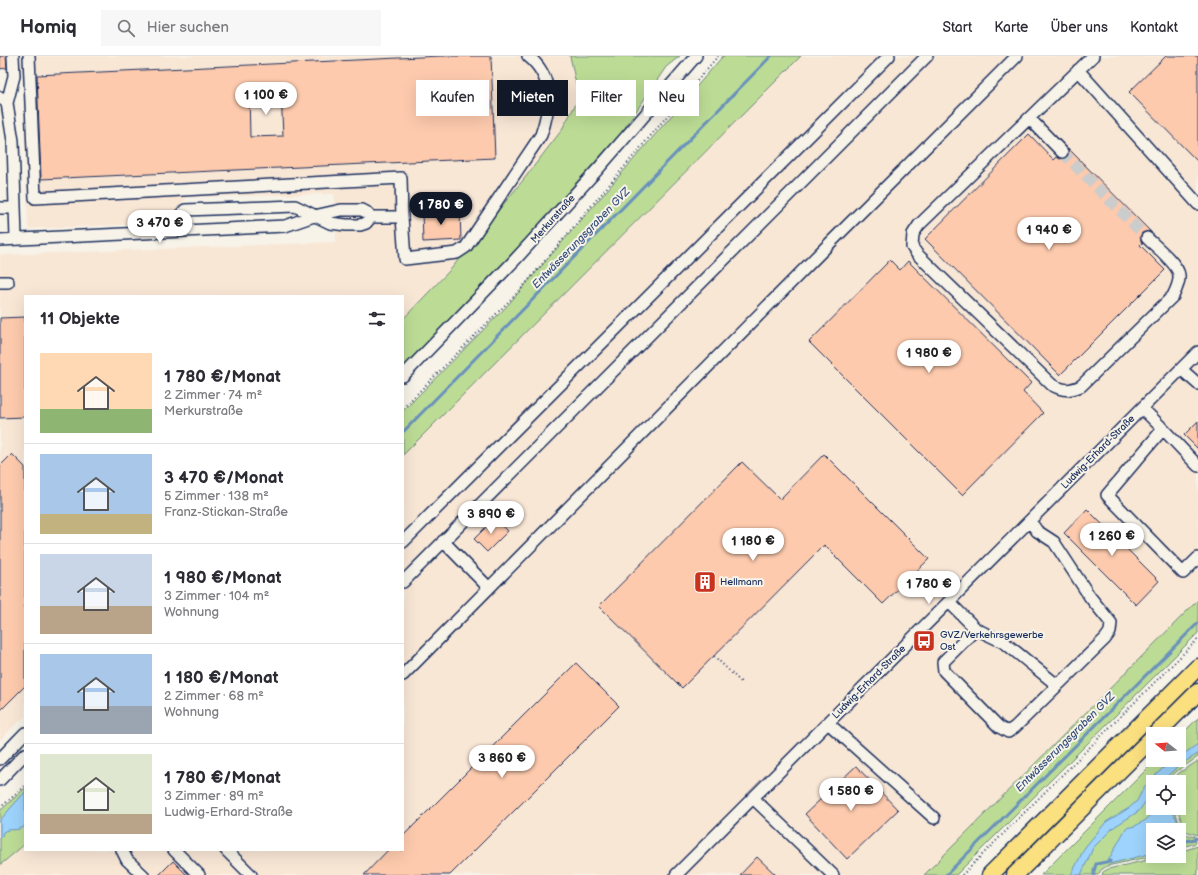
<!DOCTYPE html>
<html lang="de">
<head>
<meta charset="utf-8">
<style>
	:root { --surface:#fff; --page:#f7f7f7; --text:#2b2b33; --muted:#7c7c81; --line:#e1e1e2; --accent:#111827 }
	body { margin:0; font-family:"Balsamiq Sans",sans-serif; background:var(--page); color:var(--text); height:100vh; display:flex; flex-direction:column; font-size:15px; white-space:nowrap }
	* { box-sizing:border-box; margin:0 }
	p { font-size:13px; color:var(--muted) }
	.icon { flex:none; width:22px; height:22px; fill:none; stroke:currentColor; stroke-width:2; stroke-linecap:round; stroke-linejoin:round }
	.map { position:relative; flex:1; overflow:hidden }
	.drawer { position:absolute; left:24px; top:239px; width:380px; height:556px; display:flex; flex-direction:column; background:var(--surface); border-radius:0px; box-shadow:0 4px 16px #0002 }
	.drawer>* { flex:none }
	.banner { position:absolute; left:416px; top:24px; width:380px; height:36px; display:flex; gap:8px }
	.needle { width:26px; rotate:287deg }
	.tools { position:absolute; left:1146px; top:671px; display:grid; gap:8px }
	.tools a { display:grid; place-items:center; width:40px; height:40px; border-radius:0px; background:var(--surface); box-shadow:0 4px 16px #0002; font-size:20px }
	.price { position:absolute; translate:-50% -34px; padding:0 9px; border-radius:14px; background:#fff; color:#222; font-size:13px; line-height:26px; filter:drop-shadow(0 1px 2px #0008) }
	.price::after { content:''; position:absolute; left:50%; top:24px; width:12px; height:9px; margin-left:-6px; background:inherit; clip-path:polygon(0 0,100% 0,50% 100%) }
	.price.on { background:var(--accent); color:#fff }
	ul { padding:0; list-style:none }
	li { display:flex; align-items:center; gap:12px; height:100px; padding:0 16px }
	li+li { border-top:1px solid var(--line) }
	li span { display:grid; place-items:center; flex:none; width:112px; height:80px; border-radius:0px; color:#555 }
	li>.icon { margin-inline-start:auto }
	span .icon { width:48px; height:48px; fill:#fffc; stroke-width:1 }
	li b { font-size:17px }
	h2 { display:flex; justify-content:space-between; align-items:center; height:48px; padding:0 16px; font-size:17px }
	.tag { padding:0 14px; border-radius:0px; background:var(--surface); box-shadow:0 4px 16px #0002; font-size:14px; line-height:36px }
	.tag.on { background:var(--accent); color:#fff }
	header { display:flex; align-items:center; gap:24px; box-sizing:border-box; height:56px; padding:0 20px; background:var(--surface); border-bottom:1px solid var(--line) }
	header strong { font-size:19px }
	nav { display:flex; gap:22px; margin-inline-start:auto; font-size:14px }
	.search { width:280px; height:36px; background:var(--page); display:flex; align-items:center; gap:10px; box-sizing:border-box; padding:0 14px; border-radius:0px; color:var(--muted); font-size:15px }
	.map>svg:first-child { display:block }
	.built { fill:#f9e7d6 }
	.green { fill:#bcdc95; stroke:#6c867a }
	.water { fill:#9dd3fc; stroke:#6991bd }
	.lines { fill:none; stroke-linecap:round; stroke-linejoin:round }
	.stream { stroke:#6991bd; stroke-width:3 }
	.building { fill:#fdcaad; stroke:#1b2f5e; fill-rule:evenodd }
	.minor-tunnel { stroke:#cbcccc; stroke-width:11; stroke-dasharray:11 5.5; stroke-linecap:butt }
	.minor-casing { stroke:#1b2f5e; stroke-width:14 }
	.highway-casing { stroke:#1b2f5e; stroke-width:19 }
	.path { stroke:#1b2f5e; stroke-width:2; stroke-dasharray:1 3; stroke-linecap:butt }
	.minor { stroke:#f7f3e8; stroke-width:11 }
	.highway { stroke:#fbe080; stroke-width:16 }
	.labels { text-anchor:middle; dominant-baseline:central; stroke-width:4; stroke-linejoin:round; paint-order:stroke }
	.street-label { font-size:10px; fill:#1b2f5e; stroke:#f7f3e8 }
	.poi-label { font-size:10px; fill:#1b2f5e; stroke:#f7f3e8; text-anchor:start }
	.water-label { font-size:11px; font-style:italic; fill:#35507e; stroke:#f7f3e8 }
</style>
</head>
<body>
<header>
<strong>Homiq</strong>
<div class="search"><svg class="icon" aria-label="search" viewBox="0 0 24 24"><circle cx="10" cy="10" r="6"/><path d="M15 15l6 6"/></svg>Hier suchen</div>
<nav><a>Start</a><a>Karte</a><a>Über uns</a><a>Kontakt</a></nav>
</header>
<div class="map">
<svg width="1198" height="819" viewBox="0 0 1198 819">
	<rect width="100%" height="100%" fill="#f7f3e8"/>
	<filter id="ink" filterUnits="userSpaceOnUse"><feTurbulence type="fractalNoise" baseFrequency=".025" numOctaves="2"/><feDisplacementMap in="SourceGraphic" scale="8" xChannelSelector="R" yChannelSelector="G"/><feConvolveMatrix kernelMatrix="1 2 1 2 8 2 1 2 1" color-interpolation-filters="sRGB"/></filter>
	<g filter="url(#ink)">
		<path class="built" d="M 22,0 L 570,0 L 579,42 L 561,75 L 524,123 L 451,213 L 403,263 L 403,240 L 25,240 L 25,660 L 0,684 L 0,199 L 336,186 L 334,138 L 187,141 L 165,167 L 28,173 Z
			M 801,0 L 1198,0 L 1198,544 L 924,819 L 0,819 L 0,809 L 25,788 L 25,794 L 403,794 L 403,399 Z"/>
		<path class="green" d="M 570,0 L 680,0 L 666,11 L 622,76 L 520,189 L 403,311 L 403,263 L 451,213 L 524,123 L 561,75 L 579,42 Z
			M 723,0 L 801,0 L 403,399 L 403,355 L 506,251 Z
			M 1198,544 L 1198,577 L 956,819 L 924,819 Z
			M 1198,662 L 1198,701 L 1177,715 L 1166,726 L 1153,726 L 1153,752 L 1174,752 L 1183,778 L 1195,780 L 1196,787 L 1179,792 L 1179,774 L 1153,774 L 1153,800 L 1107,810 L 1101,814 L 1098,819 L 1041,819 L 1156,704 L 1179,704 L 1179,681 Z
			M 1198,705 L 1198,779 L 1185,775 L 1177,752 L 1179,752 L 1179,726 L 1170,726 L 1179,717 Z
			M 25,732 L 25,788 L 0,809 L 0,755 Z
			M 1198,790 L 1198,819 L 1102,819 L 1103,816 L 1108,813 L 1165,800 L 1179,800 L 1179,796 Z"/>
		<path class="water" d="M 1198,688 L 1198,698 L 1179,709 L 1161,726 L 1153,726 L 1153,735 L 1139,755 L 1114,771 L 1093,792 L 1081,819 L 1071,819 L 1085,791 L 1106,766 L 1129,752 L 1137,745 L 1144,731 L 1163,712 L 1175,704 L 1179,704 L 1179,701 Z
			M 25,736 L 25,770 C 15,777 11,771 3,776 L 2,780 L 0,782 L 0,764 Z
			M 1155,752 L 1171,752 L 1177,764 L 1178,774 L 1153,774 L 1153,797 L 1109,808 L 1108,805 L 1126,772 L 1135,770 L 1146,764 Z"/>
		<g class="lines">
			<path class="stream" d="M 403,376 L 771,0
				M 1179,787 L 1198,782
				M 946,819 L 1198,567
				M 1094,819 L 1094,815 L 1096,808 L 1111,805"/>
		</g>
		<path class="building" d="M 0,0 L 6,0 L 7,12 L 0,13 Z
			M 441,0 L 491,0 L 495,102 L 41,123 L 37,19 ZM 281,35 L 283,80 L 250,81 L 249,36 Z
			M 1166,0 L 1198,0 L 1198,106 L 1129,36 Z
			M 1029,78 L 1054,104 L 1057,101 L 1060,103 L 1067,101 L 1069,98 L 1068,92 L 1152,177 L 1148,175 L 1142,177 L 1140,181 L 1142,187 L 1140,189 L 1165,214 L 1060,319 L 925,183 Z
			M 460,155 L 461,184 L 423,186 L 422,156 Z
			M 890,204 L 900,214 L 908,205 L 1031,327 L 1023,336 L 1043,357 L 962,439 L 809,286 Z
			M 25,261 L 25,361 L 0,362 L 0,262 Z
			M 1198,365 L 1198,393 L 1184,379 Z
			M 12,398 L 25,411 L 25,630 L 0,655 L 0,410 Z
			M 824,398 L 929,503 L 883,548 L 824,489 L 682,632 L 599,550 L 742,406 L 780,443 Z
			M 1087,453 L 1159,525 L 1136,549 L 1064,477 Z
			M 495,462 L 508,475 L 487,496 L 474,483 Z
			M 576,607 L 619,650 L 450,819 L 364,819 L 388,794 L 403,794 L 403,780 Z
			M 856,710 L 898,754 L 847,803 L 805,758 Z
			M 757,801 L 776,819 L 740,819 Z
			M 173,805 L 187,819 L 159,819 Z"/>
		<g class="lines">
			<path class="minor-tunnel" d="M 1062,96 L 1147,182"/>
			<g class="minor-casing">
				<path id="minor" d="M 29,0 L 35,142 L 401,122 L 402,161 L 405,203 L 457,197 L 466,191 L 541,79 C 551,50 554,21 528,0
					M 1093,0 L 919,169 L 913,178 L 912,191 L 917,198 L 1052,329 C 1064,335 1069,335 1081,330 L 1173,240 C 1176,234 1180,226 1179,219 C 1178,208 1155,190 1147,182
					M 1078,14 L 1198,148
					M 0,41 L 7,47 L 13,85 L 16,183
					M 7,47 L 14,20 L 13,0
					M 1029,62 L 1062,96
					M 0,152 L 15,152
					M 164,176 L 185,154 L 295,150 L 330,167 L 346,169 L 360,169 L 366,167 L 371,161 L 402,161
					M 0,184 L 285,170 L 314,160 L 341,154 L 362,154 L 366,156 L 371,161
					M 0,226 L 8,226
					M 1181,313 L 1198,328
					M 403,320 L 513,206 L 598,113 L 696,0
					M 1142,352 L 1163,373 L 1107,439 L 1183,517 L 1198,502
					M 1163,373 L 1198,410
					M 443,485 L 489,532
					M 403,486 L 889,0
					M 403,526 L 927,0
					M 949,546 L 976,573 L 1005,587 L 1052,625 L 1059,628
					M 976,573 L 943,606 L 944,615 L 999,671 L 1008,676 L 1015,671 L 1105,583 L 1110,576 L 1111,567 L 1090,541 L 1054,486 L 1037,475 L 1030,465
					M 403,619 L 826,191 L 1017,0
					M 828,667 L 934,762
					M 0,703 L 25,677
					M 0,724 L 25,698
					M 753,742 L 833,819
					M 122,794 L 127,804 L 143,819
					M 174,794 L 199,819
					M 226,794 L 251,819
					M 676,819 L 1198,296"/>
			</g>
			<g class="highway-casing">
				<path id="highway" d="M 1156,678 L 1198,636
					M 990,819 L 1198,611
					M 1015,819 L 1153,681"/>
			</g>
			<path class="path" d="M 403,352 L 522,232 L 718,0
				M 714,600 L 742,627
				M 0,752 L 25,730
				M 962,819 L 1198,583"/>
			<use href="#minor" class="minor"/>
			<use href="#highway" class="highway"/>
		</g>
	</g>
	<defs>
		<g id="building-square" transform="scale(1.15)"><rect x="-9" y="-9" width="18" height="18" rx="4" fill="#c8321e" stroke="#f7f3e8"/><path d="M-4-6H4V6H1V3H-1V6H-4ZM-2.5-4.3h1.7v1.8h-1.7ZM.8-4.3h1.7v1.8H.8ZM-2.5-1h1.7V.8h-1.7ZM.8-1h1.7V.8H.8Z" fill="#fff"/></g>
		<g id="bus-square" transform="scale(1.15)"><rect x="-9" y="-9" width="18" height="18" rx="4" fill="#c8321e" stroke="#f7f3e8"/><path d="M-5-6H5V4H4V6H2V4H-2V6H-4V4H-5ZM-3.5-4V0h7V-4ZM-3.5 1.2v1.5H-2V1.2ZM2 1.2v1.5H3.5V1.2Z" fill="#fff"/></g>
	</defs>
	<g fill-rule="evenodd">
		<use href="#building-square" x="705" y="526"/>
		<use href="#bus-square" x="924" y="585"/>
	</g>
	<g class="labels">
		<g class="street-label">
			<text transform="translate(553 163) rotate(-48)">Merkurstraße</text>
			<text transform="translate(1098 396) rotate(-45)">Ludwig-Erhard-Straße</text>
			<text transform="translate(869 626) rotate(-45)">Ludwig-Erhard-Straße</text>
		</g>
		<g class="poi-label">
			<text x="720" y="526">Hellmann</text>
			<text x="940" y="579">GVZ/Verkehrsgewerbe<tspan x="940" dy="12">Ost</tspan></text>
		</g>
		<g class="water-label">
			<text transform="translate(581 182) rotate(-46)">Entwässerungsgraben GVZ</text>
			<text transform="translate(1065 686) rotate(-45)">Entwässerungsgraben GVZ</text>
		</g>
	</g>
</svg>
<div class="tools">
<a><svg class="needle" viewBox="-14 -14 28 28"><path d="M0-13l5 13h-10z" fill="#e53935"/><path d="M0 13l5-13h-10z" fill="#7c7c81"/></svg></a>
<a><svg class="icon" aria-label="locate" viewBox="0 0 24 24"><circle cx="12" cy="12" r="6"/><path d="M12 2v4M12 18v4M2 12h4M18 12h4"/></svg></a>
<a><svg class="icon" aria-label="layers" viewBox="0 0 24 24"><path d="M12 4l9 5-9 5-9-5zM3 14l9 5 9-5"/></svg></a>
</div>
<b class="price" style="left:266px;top:60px">1 100 €</b>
<b class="price on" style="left:441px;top:170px">1 780 €</b>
<b class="price" style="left:160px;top:188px">3 470 €</b>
<b class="price" style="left:1049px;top:195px">1 940 €</b>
<b class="price" style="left:929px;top:318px">1 980 €</b>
<b class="price" style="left:491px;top:479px">3 890 €</b>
<b class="price" style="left:1112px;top:501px">1 260 €</b>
<b class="price" style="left:753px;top:506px">1 180 €</b>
<b class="price" style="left:929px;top:549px">1 780 €</b>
<b class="price" style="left:502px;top:723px">3 860 €</b>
<b class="price" style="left:851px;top:756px">1 580 €</b>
<div class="banner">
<a class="tag">Kaufen</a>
<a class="tag on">Mieten</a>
<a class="tag">Filter</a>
<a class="tag">Neu</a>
</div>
<section class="drawer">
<h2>11 Objekte<svg class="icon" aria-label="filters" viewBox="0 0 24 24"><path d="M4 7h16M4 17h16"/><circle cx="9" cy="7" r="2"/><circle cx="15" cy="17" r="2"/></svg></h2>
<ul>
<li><span style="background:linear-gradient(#ffd9b3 70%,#8fb573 0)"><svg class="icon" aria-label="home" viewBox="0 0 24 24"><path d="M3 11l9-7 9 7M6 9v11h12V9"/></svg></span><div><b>1 780 €/Monat</b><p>2 Zimmer · 74 m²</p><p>Merkurstraße</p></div></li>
<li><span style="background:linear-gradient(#a9c7e8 75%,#c2b280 0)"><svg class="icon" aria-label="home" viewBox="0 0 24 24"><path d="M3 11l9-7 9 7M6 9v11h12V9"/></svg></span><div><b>3 470 €/Monat</b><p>5 Zimmer · 138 m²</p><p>Franz-Stickan-Straße</p></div></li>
<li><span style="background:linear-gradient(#c9d6e8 65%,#b9a48a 0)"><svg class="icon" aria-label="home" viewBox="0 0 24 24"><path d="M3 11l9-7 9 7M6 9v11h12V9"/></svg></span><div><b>1 980 €/Monat</b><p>3 Zimmer · 104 m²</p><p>Wohnung</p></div></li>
<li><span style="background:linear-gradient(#a9c7e8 65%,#9aa5b1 0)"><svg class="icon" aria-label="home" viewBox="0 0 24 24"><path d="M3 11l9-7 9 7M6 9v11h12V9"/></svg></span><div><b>1 180 €/Monat</b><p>2 Zimmer · 68 m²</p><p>Wohnung</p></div></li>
<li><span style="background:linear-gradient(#dfe7d0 75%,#b9a48a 0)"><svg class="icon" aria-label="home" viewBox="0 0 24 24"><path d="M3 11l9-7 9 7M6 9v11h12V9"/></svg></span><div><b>1 780 €/Monat</b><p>3 Zimmer · 89 m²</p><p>Ludwig-Erhard-Straße</p></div></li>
</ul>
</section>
</div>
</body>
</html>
